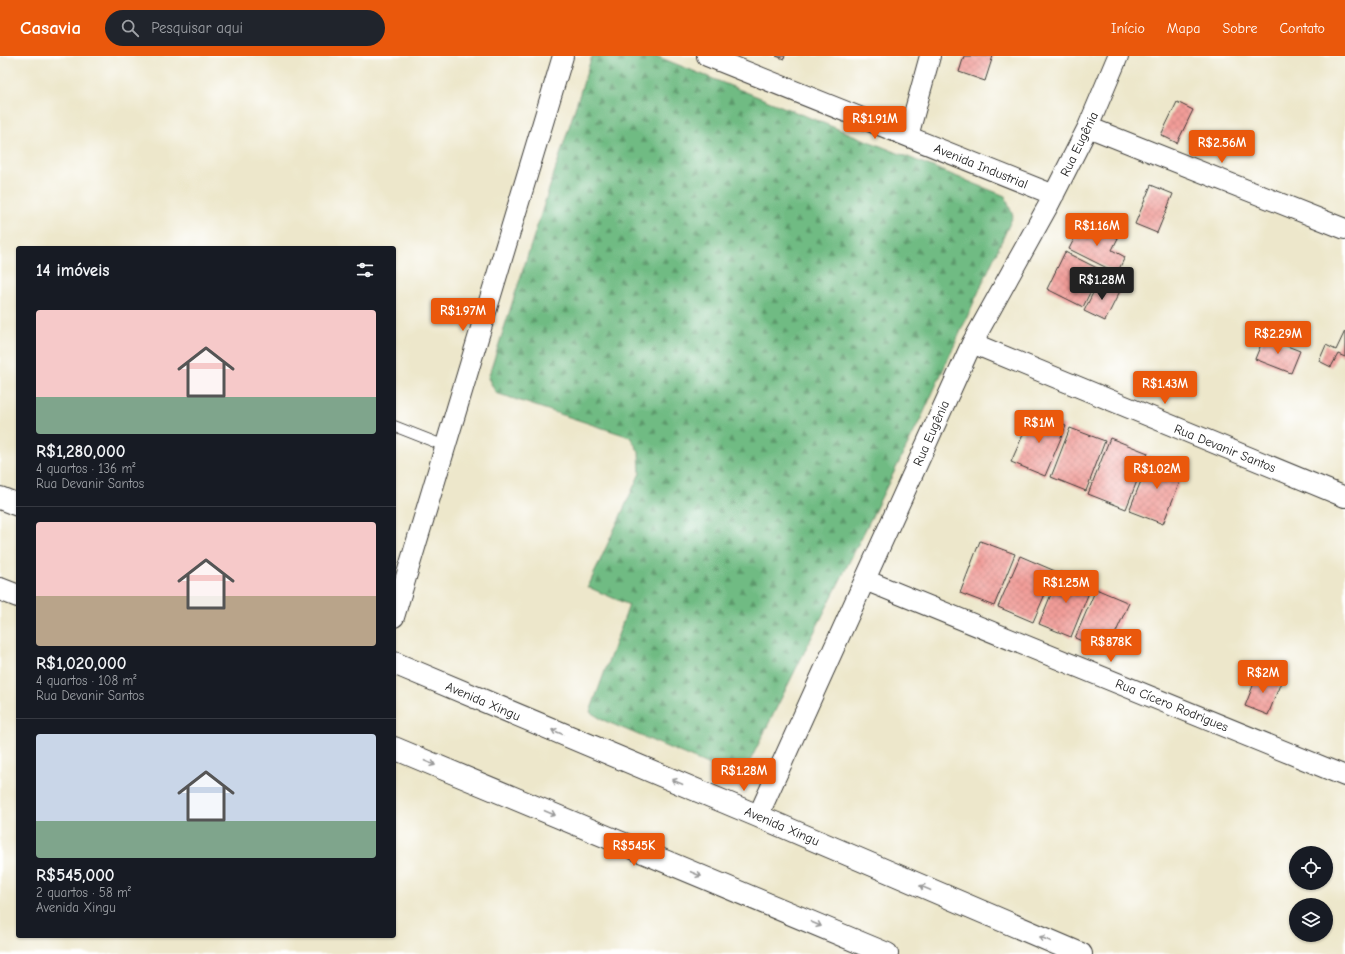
<!DOCTYPE html>
<html lang="pt">
<head>
<meta charset="utf-8">
<style>
	:root { --surface:#171b24; --page:#20242c; --text:#f1f3f6; --muted:#9ea1a6; --line:#363941; --accent:#ea580c }
	body { margin:0; font-family:"Comic Neue",sans-serif; background:var(--page); color:var(--text); height:100vh; display:flex; flex-direction:column; font-size:15px; white-space:nowrap }
	* { box-sizing:border-box; margin:0 }
	p { font-size:13px; color:var(--muted) }
	.icon { flex:none; width:22px; height:22px; fill:none; stroke:currentColor; stroke-width:2; stroke-linecap:round; stroke-linejoin:round }
	.map { position:relative; flex:1; overflow:hidden }
	.details { position:absolute; left:16px; top:190px; width:380px; height:692px; display:flex; flex-direction:column; background:var(--surface); border-radius:4px; box-shadow:0 1px 3px #0004 }
	.details>* { flex:none }
	.buttons { position:absolute; left:1289px; top:790px; display:grid; gap:8px }
	.buttons a { display:grid; place-items:center; width:44px; height:44px; border-radius:50%; background:var(--surface); box-shadow:0 1px 3px #0004; font-size:20px }
	.price { position:absolute; translate:-50% -34px; padding:0 9px; border-radius:4px; background:var(--accent); color:#fff; font-size:13px; line-height:26px; filter:drop-shadow(0 1px 2px #0008) }
	.price::after { content:''; position:absolute; left:50%; top:24px; width:12px; height:9px; margin-left:-6px; background:inherit; clip-path:polygon(0 0,100% 0,50% 100%) }
	.price.on { background:#222; color:#fff }
	ul { padding:0; list-style:none }
	li { display:grid; align-content:center; gap:8px; height:212px; padding:0 20px }
	li+li { border-top:1px solid var(--line) }
	li span { display:grid; place-items:center; height:124px; border-radius:4px; color:#555 }
	li>.icon { margin-inline-start:auto }
	span .icon { width:72px; height:72px; fill:#fffc; stroke-width:1 }
	li b { font-size:17px }
	h2 { display:flex; justify-content:space-between; align-items:center; height:48px; padding:0 20px; font-size:17px }
	header { display:flex; align-items:center; gap:24px; box-sizing:border-box; height:56px; padding:0 20px; background:var(--accent); color:#fff }
	header strong { font-size:19px }
	nav { display:flex; gap:22px; margin-inline-start:auto; font-size:14px }
	.search { width:280px; height:36px; background:var(--page); display:flex; align-items:center; gap:10px; box-sizing:border-box; padding:0 14px; border-radius:22px; color:var(--muted); font-size:15px }
	.map>svg:first-child { display:block }
	.forest { fill:url(#forest-firs); stroke:#466c50 }
	.building { fill:url(#building-cross-hatch) }
	.lines { fill:none; stroke-linecap:round; stroke-linejoin:round }
	.lane-casing { stroke:#3b3a36; stroke-width:12 }
	.street-casing { stroke:#3b3a36; stroke-width:22 }
	.secondary-casing { stroke:#3b3a36; stroke-width:24 }
	.lane { stroke:#fff; stroke-width:10 }
	.street { stroke:#fff; stroke-width:20 }
	.secondary { stroke:#fff; stroke-width:22 }
	.oneway { stroke:#999 }
	.labels { text-anchor:middle; dominant-baseline:central; stroke-width:3; stroke-linejoin:round; paint-order:stroke }
	.street-label { font-size:13px; fill:#1c1c1c; stroke:#fff }
</style>
</head>
<body>
<header>
<strong>Casavia</strong>
<div class="search"><svg class="icon" aria-label="search" viewBox="0 0 24 24"><circle cx="10" cy="10" r="6"/><path d="M15 15l6 6"/></svg>Pesquisar aqui</div>
<nav><a>Início</a><a>Mapa</a><a>Sobre</a><a>Contato</a></nav>
</header>
<div class="map">
<svg width="1345" height="898" viewBox="0 0 1345 898">
	<defs>
		<pattern id="forest-firs" width="22" height="20" patternUnits="userSpaceOnUse"><rect width="22" height="20" fill="#70bb83"/><path d="M5 1l3.5 6h-7zM16 11l3.5 6h-7z" fill="#5b976a"/></pattern>
		<pattern id="building-cross-hatch" width="8" height="8" patternUnits="userSpaceOnUse"><rect width="8" height="8" fill="#f19c98"/><path d="M0 0l8 8M0 8l8-8" fill="none" stroke="#ce8682"/></pattern>
	</defs>
	<rect width="100%" height="100%" fill="#fff"/>
	<filter id="ink" filterUnits="userSpaceOnUse"><feTurbulence type="fractalNoise" baseFrequency=".025" numOctaves="2"/><feDisplacementMap in="SourceGraphic" scale="8" xChannelSelector="R" yChannelSelector="G"/><feConvolveMatrix kernelMatrix="1 2 1 2 8 2 1 2 1" color-interpolation-filters="sRGB"/></filter>
	<filter id="wash" filterUnits="userSpaceOnUse"><feTurbulence type="fractalNoise" baseFrequency=".012" numOctaves="4" result="noise"/><feDisplacementMap in="SourceGraphic" scale="16" xChannelSelector="R" yChannelSelector="G"/><feGaussianBlur stdDeviation="0.9" result="paint"/><feColorMatrix in="noise" values="0 0 0 0 0 0 0 0 0 0 0 0 0 0 0 0 0 1.4 0 .05"/><feComposite in="paint" operator="in"/></filter>
	<g filter="url(#wash)">
		<rect width="100%" height="100%" fill="#ede7cb"/>
		<path class="forest" d="M 592,0 L 656,0 L 1005,140 L 1013,160 L 923,358 L 749,707 L 731,718 L 603,664 L 590,656 L 629,549 L 588,531 L 640,417 L 639,396 L 630,381 L 496,337 L 488,322 Z"/>
		<g id="blocks">
			<path class="building" d="M 776,0 L 785,0 L 784,3 Z
				M 964,0 L 993,0 L 985,25 L 959,16 Z
				M 1177,46 L 1193,54 L 1177,87 L 1161,79 Z
				M 1151,129 L 1173,138 L 1157,177 L 1135,168 Z
				M 1083,165 L 1118,182 L 1112,194 L 1125,201 L 1117,217 L 1069,193 Z
				M 1065,196 L 1101,214 L 1083,251 L 1047,233 Z
				M 1099,225 L 1120,235 L 1105,265 L 1084,255 Z
				M 1345,275 L 1345,301 L 1338,298 L 1331,311 L 1319,305 L 1326,289 L 1336,294 Z
				M 1264,281 L 1300,295 L 1291,317 L 1255,303 Z
				M 1033,356 L 1066,370 L 1045,420 L 1011,406 Z
				M 1070,372 L 1105,385 L 1086,435 L 1051,421 Z
				M 1110,382 L 1148,397 L 1126,453 L 1088,438 Z
				M 1151,400 L 1185,413 L 1163,468 L 1129,455 Z
				M 980,485 L 1015,498 L 994,550 L 960,537 Z
				M 1020,500 L 1055,515 L 1033,566 L 998,551 Z
				M 1060,516 L 1092,529 L 1071,581 L 1039,568 Z
				M 1096,533 L 1129,547 L 1107,596 L 1075,582 Z
				M 1258,617 L 1281,626 L 1268,659 L 1245,650 Z"/>
		</g>
	</g>
	<g filter="url(#ink)">
		<use href="#blocks" fill-opacity="0" stroke="#3b3a36" stroke-width="1"/>
		<g class="lines">
			<g class="lane-casing">
				<path id="lane" d="M 394,370 L 445,390"/>
			</g>
			<g class="street-casing">
				<path id="street" d="M 707,0 L 1054,139
					M 1088,71 L 1345,173
					M 908,80 L 930,0
					M 972,287 L 1345,441
					M 865,524 L 1345,720
					M 394,561 L 563,0
					M 758,760 L 972,287 L 1048,150 L 1088,71 L 1118,0"/>
			</g>
			<g class="secondary-casing">
				<path id="secondary" d="M 0,442 L 18,449
					M 0,533 L 18,540
					M 394,607 L 758,760 L 1081,898
					M 394,692 L 887,898"/>
			</g>
			<use href="#lane" class="lane"/>
			<use href="#street" class="street"/>
			<use href="#secondary" class="secondary"/>
		</g>
		<defs><path id="oneway-shaft" d="M-6 0H5M1.5-3L5.5 0L1.5 3" fill="none" stroke-width="1.6" stroke-linecap="round" stroke-linejoin="round"/></defs>
		<g class="oneway">
			<use href="#oneway-shaft" transform="translate(557 676) rotate(-157)"/>
			<use href="#oneway-shaft" transform="translate(430 707) rotate(23)"/>
			<use href="#oneway-shaft" transform="translate(677 726) rotate(-157)"/>
			<use href="#oneway-shaft" transform="translate(550 757) rotate(23)"/>
			<use href="#oneway-shaft" transform="translate(696 818) rotate(23)"/>
			<use href="#oneway-shaft" transform="translate(925 832) rotate(-157)"/>
			<use href="#oneway-shaft" transform="translate(816 868) rotate(23)"/>
			<use href="#oneway-shaft" transform="translate(1045 883) rotate(-157)"/>
		</g>
	</g>
	<g class="labels">
		<g class="street-label">
			<text transform="translate(1079 88) rotate(-64)">Rua Eugênia</text>
			<text transform="translate(981 110) rotate(22)">Avenida Industrial</text>
			<text transform="translate(931 377) rotate(-66)">Rua Eugênia</text>
			<text transform="translate(1225 392) rotate(22)">Rua Devanir Santos</text>
			<text transform="translate(483 645) rotate(23)">Avenida Xingu</text>
			<text transform="translate(1172 649) rotate(22)">Rua Cícero Rodrigues</text>
			<text transform="translate(782 770) rotate(23)">Avenida Xingu</text>
		</g>
	</g>
</svg>
<div class="buttons">
<a><svg class="icon" aria-label="locate" viewBox="0 0 24 24"><circle cx="12" cy="12" r="6"/><path d="M12 2v4M12 18v4M2 12h4M18 12h4"/></svg></a>
<a><svg class="icon" aria-label="layers" viewBox="0 0 24 24"><path d="M12 4l9 5-9 5-9-5zM3 14l9 5 9-5"/></svg></a>
</div>
<b class="price" style="left:875px;top:84px">R$1.91M</b>
<b class="price" style="left:1222px;top:108px">R$2.56M</b>
<b class="price" style="left:1097px;top:191px">R$1.16M</b>
<b class="price on" style="left:1102px;top:245px">R$1.28M</b>
<b class="price" style="left:463px;top:276px">R$1.97M</b>
<b class="price" style="left:1278px;top:299px">R$2.29M</b>
<b class="price" style="left:1165px;top:349px">R$1.43M</b>
<b class="price" style="left:1039px;top:388px">R$1M</b>
<b class="price" style="left:1157px;top:434px">R$1.02M</b>
<b class="price" style="left:1066px;top:548px">R$1.25M</b>
<b class="price" style="left:1111px;top:607px">R$878K</b>
<b class="price" style="left:1263px;top:638px">R$2M</b>
<b class="price" style="left:744px;top:736px">R$1.28M</b>
<b class="price" style="left:634px;top:811px">R$545K</b>
<section class="details">
<h2>14 imóveis<svg class="icon" aria-label="filters" viewBox="0 0 24 24"><path d="M4 7h16M4 17h16"/><circle cx="9" cy="7" r="2"/><circle cx="15" cy="17" r="2"/></svg></h2>
<ul>
<li><span style="background:linear-gradient(#f6c9c9 70%,#7fa58c 0)"><svg class="icon" aria-label="home" viewBox="0 0 24 24"><path d="M3 11l9-7 9 7M6 9v11h12V9"/></svg></span><div><b>R$1,280,000</b><p>4 quartos · 136 m²</p><p>Rua Devanir Santos</p></div></li>
<li><span style="background:linear-gradient(#f6c9c9 60%,#b9a48a 0)"><svg class="icon" aria-label="home" viewBox="0 0 24 24"><path d="M3 11l9-7 9 7M6 9v11h12V9"/></svg></span><div><b>R$1,020,000</b><p>4 quartos · 108 m²</p><p>Rua Devanir Santos</p></div></li>
<li><span style="background:linear-gradient(#c9d6e8 70%,#7fa58c 0)"><svg class="icon" aria-label="home" viewBox="0 0 24 24"><path d="M3 11l9-7 9 7M6 9v11h12V9"/></svg></span><div><b>R$545,000</b><p>2 quartos · 58 m²</p><p>Avenida Xingu</p></div></li>
</ul>
</section>
</div>
</body>
</html>
